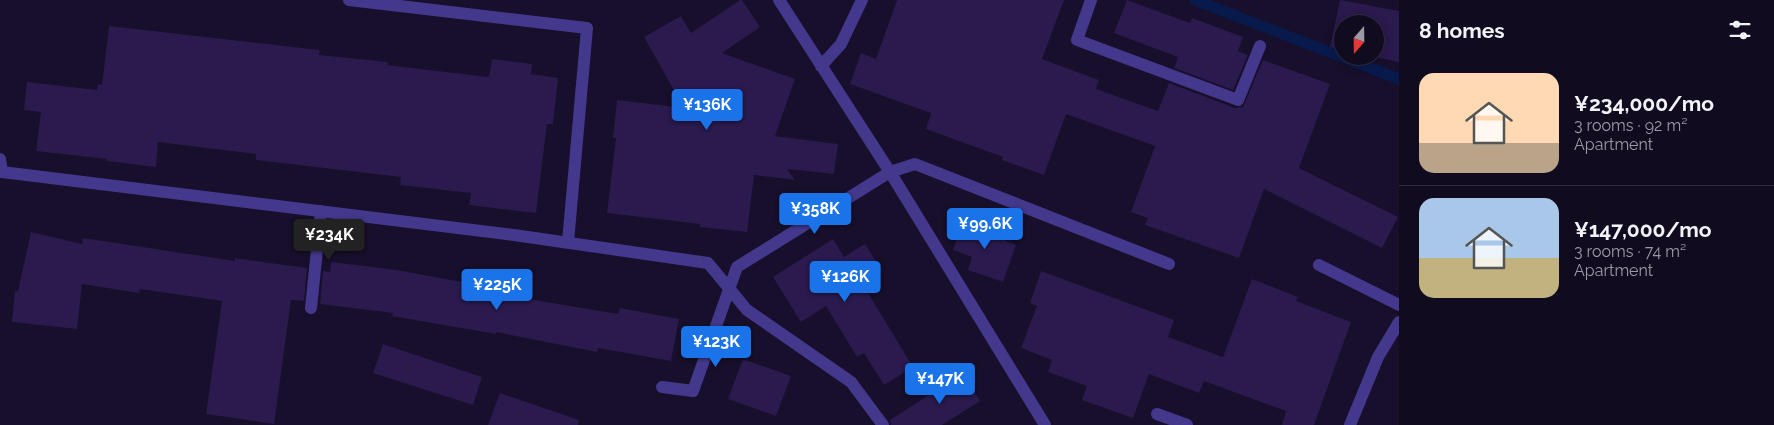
<!DOCTYPE html>
<html lang="en">
<head>
<meta charset="utf-8">
<style>
	:root { --surface:#110b20; --page:#1e192d; --text:#f1f3f6; --muted:#9c9ba5; --line:#302b3e; --accent:#1a73e8 }
	body { margin:0; font-family:Raleway,sans-serif; background:var(--page); color:var(--text); height:100vh; display:flex; flex-direction:column; font-size:19px; white-space:nowrap }
	* { box-sizing:border-box; margin:0 }
	p { font-size:16px; color:var(--muted) }
	.icon { flex:none; width:28px; height:28px; fill:none; stroke:currentColor; stroke-width:2; stroke-linecap:round; stroke-linejoin:round }
	.map { position:relative; flex:1; overflow:hidden }
	.drawer { display:flex; flex-direction:column; background:var(--surface); width:375px }
	.drawer>* { flex:none }
	.needle { width:32px; rotate:200deg }
	.buttons { position:absolute; left:1334px; top:15px; display:grid; gap:10px }
	.buttons a { display:grid; place-items:center; width:50px; height:50px; border-radius:50%; background:var(--surface); box-shadow:0 2px 12px #0003,0 0 0 1px var(--line); font-size:25px }
	.price { position:absolute; translate:-50% -42px; padding:0 11px; border-radius:5px; background:var(--accent); color:#fff; font-size:16px; line-height:32px; filter:drop-shadow(0 1px 2px #0008) }
	.price::after { content:''; position:absolute; left:50%; top:30px; width:15px; height:11px; margin-left:-8px; background:inherit; clip-path:polygon(0 0,100% 0,50% 100%) }
	.price.selected { background:#222; color:#fff }
	ul { padding:0; list-style:none }
	li { display:flex; align-items:center; gap:15px; height:125px; padding:0 20px }
	li+li { border-top:1px solid var(--line) }
	li span { display:grid; place-items:center; flex:none; width:140px; height:100px; border-radius:15px; color:#555 }
	li>.icon { margin-inline-start:auto }
	span .icon { width:60px; height:60px; fill:#fffc; stroke-width:1 }
	li b { font-size:21px }
	h2 { display:flex; justify-content:space-between; align-items:center; height:60px; padding:0 20px; font-size:21px }
	main { display:flex; flex:1; min-height:0 }
	.map>svg:first-child { display:block }
	.lines { fill:none; stroke-linecap:round; stroke-linejoin:round }
	.stream { stroke:#081a4c; stroke-width:11 }
	.building { fill:#2a1a4d }
	.minor { stroke:#44388d; stroke-width:12 }
</style>
</head>
<body>
<main>
<div class="map">
<svg width="1399" height="425" viewBox="0 0 1399 425">
	<rect width="100%" height="100%" fill="#170f2b"/>
	<g class="lines">
		<path class="stream" d="M 1195,0 L 1399,79"/>
	</g>
	<path class="building" d="M 740,0 L 742,0 L 760,27 L 722,53 L 795,79 L 775,136 L 838,144 L 834,174 L 787,169 L 795,180 L 754,175 L 747,232 L 700,227 L 700,224 L 607,213 L 616,138 L 613,138 L 617,100 L 684,108 L 644,37 L 681,16 L 691,33 Z
		M 897,0 L 1064,0 L 1042,59 L 1099,80 L 1096,89 L 1158,111 L 1169,83 L 1235,108 L 1243,107 L 1263,60 L 1330,84 L 1299,168 L 1398,217 L 1382,248 L 1264,189 L 1239,258 L 1145,225 L 1148,218 L 1131,212 L 1155,146 L 1066,114 L 1044,175 L 1002,160 L 1003,157 L 926,129 L 931,113 L 850,84 L 861,53 L 876,59 Z
		M 1127,0 L 1190,23 L 1192,18 L 1243,37 L 1238,51 L 1248,55 L 1233,90 L 1174,68 L 1178,57 L 1114,33 Z
		M 1340,0 L 1399,11 L 1399,62 L 1372,56 L 1375,56 L 1375,24 L 1342,24 L 1342,50 L 1330,47 Z
		M 109,26 L 320,50 L 319,55 L 388,62 L 387,65 L 489,77 L 492,59 L 532,64 L 531,74 L 558,78 L 553,124 L 547,124 L 536,213 L 469,205 L 471,193 L 400,185 L 401,177 L 256,160 L 256,154 L 158,142 L 156,167 L 107,161 L 107,159 L 36,151 L 41,112 L 24,110 L 27,82 L 97,90 L 98,84 L 102,85 Z
		M 964,219 L 1001,232 L 999,238 L 1016,245 L 1003,282 L 968,270 L 972,257 L 953,250 Z
		M 31,232 L 82,244 L 83,238 L 235,261 L 235,258 L 307,268 L 304,301 L 291,300 L 274,424 L 206,414 L 222,301 L 140,289 L 139,293 L 82,284 L 77,329 L 12,322 L 15,291 L 18,291 Z
		M 833,239 L 844,257 L 865,244 L 882,271 L 862,283 L 913,367 L 884,385 L 864,353 L 857,357 L 826,306 L 801,322 L 773,277 Z
		M 331,262 L 397,270 L 462,282 L 462,284 L 523,295 L 523,298 L 618,314 L 620,308 L 679,319 L 671,361 L 598,348 L 597,352 L 496,332 L 496,334 L 392,316 L 393,313 L 320,304 L 323,271 L 330,272 Z
		M 1041,271 L 1174,320 L 1168,337 L 1223,357 L 1252,279 L 1298,297 L 1296,301 L 1351,322 L 1314,425 L 1282,425 L 1286,411 L 1204,381 L 1199,393 L 1149,374 L 1133,418 L 1082,400 L 1087,386 L 1048,372 L 1052,360 L 1021,348 L 1037,306 L 1030,303 Z
		M 383,344 L 482,377 L 473,405 L 373,373 Z
		M 743,359 L 791,376 L 776,416 L 728,399 Z
		M 963,373 L 980,401 L 942,425 L 891,425 L 890,420 Z
		M 500,393 L 579,420 L 578,425 L 488,425 Z"/>
	<g class="lines">
		<path class="minor" d="M 349,0 L 587,28 L 568,242
			M 779,0 L 890,172 L 1045,425
			M 1091,0 L 1077,40 L 1238,100 L 1260,46
			M 821,66 L 841,44 L 862,0
			M 0,159 L 2,172 L 514,235 L 708,263 L 747,310 L 851,382 L 883,425
			M 1319,265 L 1399,305
			M 311,308 L 321,211
			M 662,387 L 693,391 L 737,267 L 890,172 L 915,164 L 1169,264
			M 1157,414 L 1187,425
			M 1350,425 L 1378,357 L 1399,322"/>
	</g>
</svg>
<div class="buttons">
<a><svg class="needle" viewBox="-14 -14 28 28"><path d="M0-13l5 13h-10z" fill="#e53935"/><path d="M0 13l5-13h-10z" fill="#9c9ba5"/></svg></a>
</div>
<b class="price" style="left:707px;top:131px">¥136K</b>
<b class="price" style="left:815px;top:235px">¥358K</b>
<b class="price" style="left:985px;top:250px">¥99.6K</b>
<b class="price selected" style="left:329px;top:261px">¥234K</b>
<b class="price" style="left:845px;top:303px">¥126K</b>
<b class="price" style="left:497px;top:311px">¥225K</b>
<b class="price" style="left:716px;top:368px">¥123K</b>
<b class="price" style="left:940px;top:405px">¥147K</b>
</div>
<section class="drawer">
<h2>8 homes<svg class="icon" aria-label="filters" viewBox="0 0 24 24"><path d="M4 7h16M4 17h16"/><circle cx="9" cy="7" r="2"/><circle cx="15" cy="17" r="2"/></svg></h2>
<ul>
<li><span style="background:linear-gradient(#ffd9b3 70%,#b9a48a 0)"><svg class="icon" aria-label="home" viewBox="0 0 24 24"><path d="M3 11l9-7 9 7M6 9v11h12V9"/></svg></span><div><b>¥234,000/mo</b><p>3 rooms · 92 m²</p><p>Apartment</p></div></li>
<li><span style="background:linear-gradient(#a9c7e8 60%,#c2b280 0)"><svg class="icon" aria-label="home" viewBox="0 0 24 24"><path d="M3 11l9-7 9 7M6 9v11h12V9"/></svg></span><div><b>¥147,000/mo</b><p>3 rooms · 74 m²</p><p>Apartment</p></div></li>
</ul>
</section>
</main>
</body>
</html>
